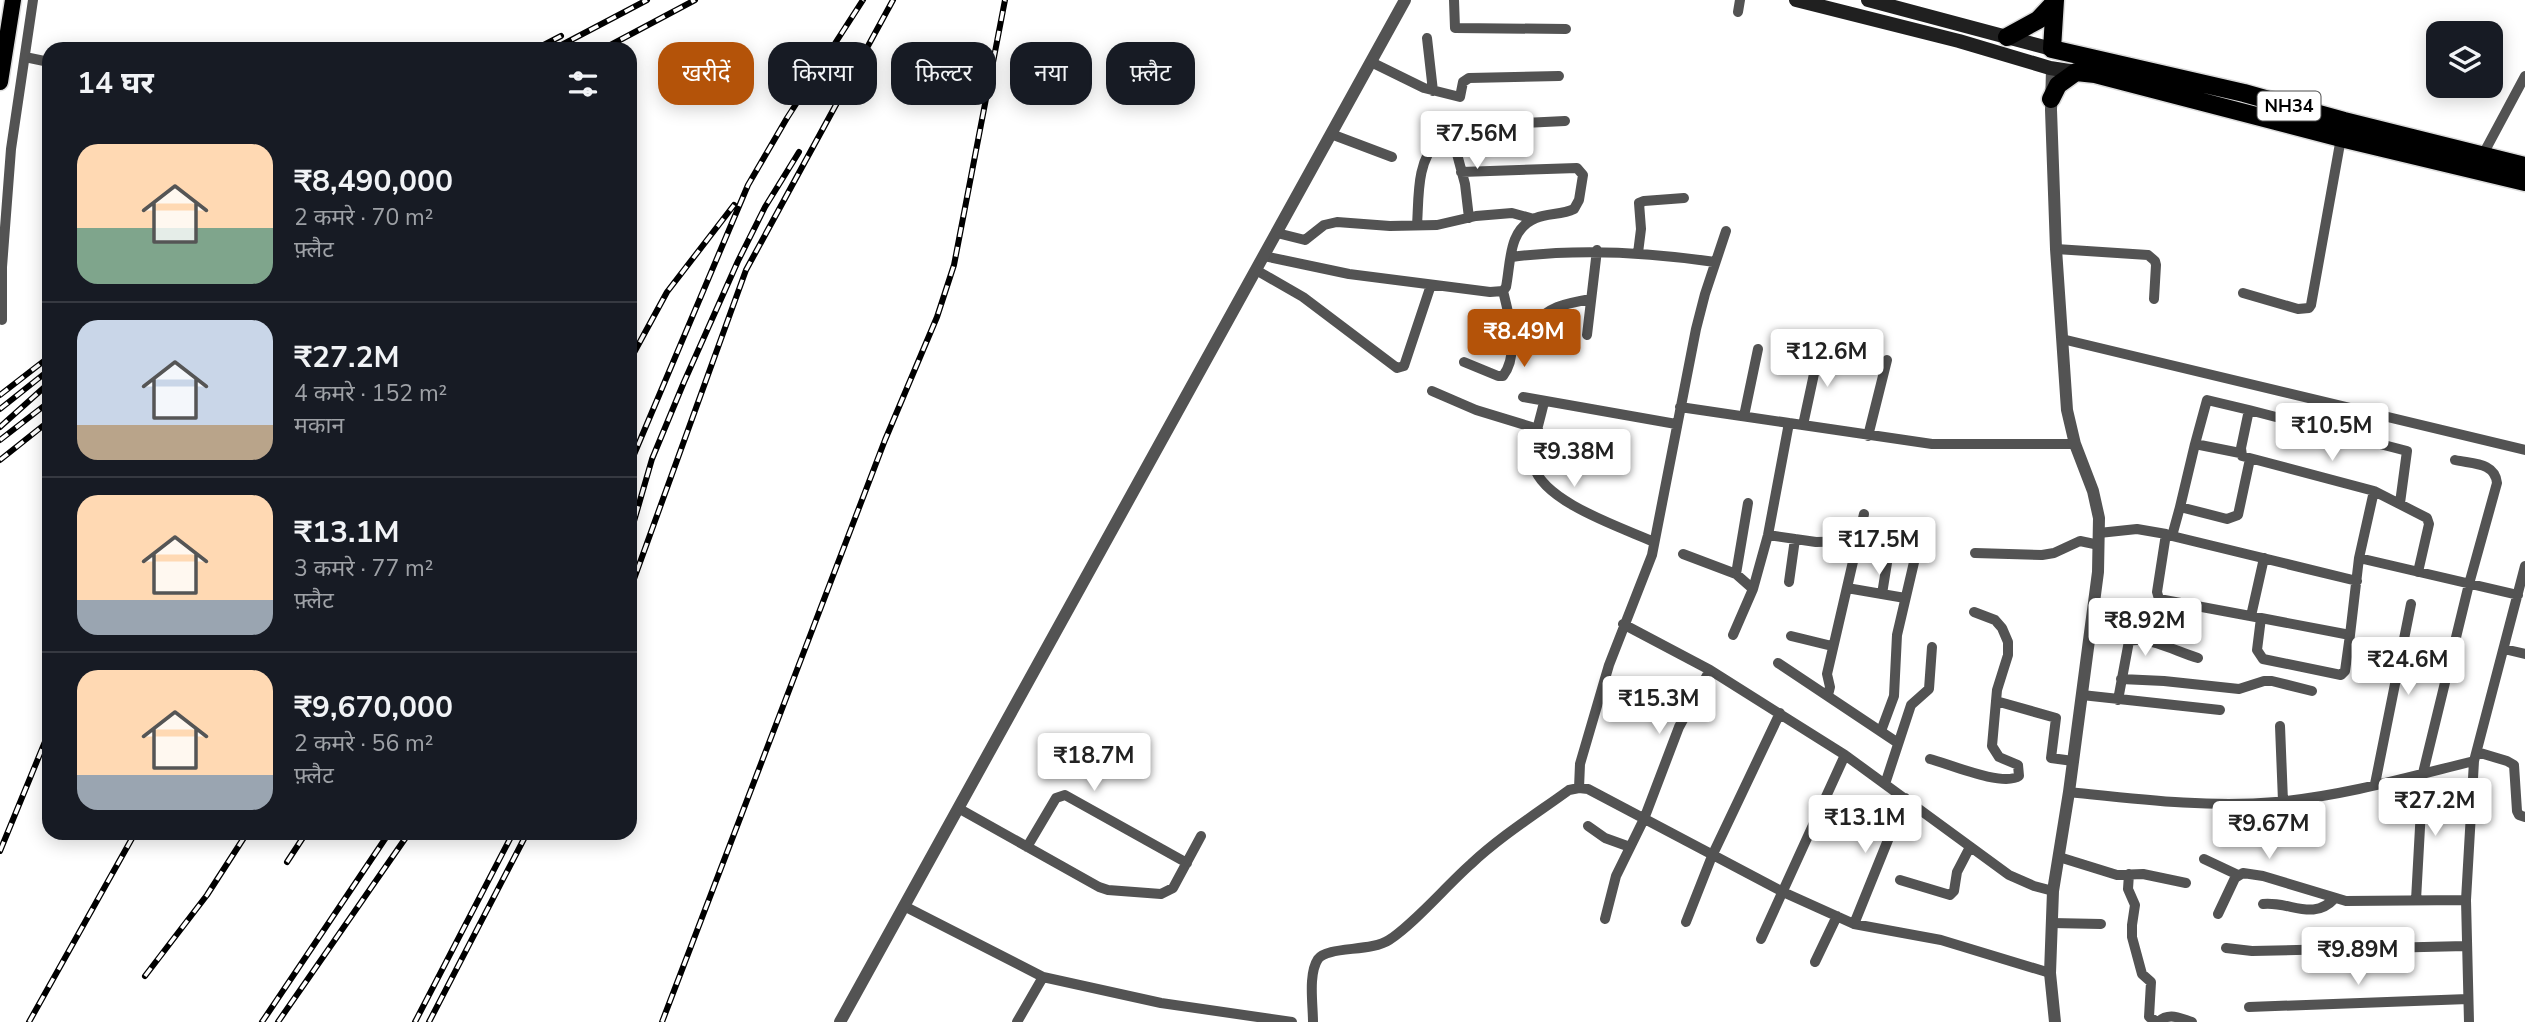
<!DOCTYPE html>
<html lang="hi">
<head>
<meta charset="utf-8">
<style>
	:root { --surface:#171b24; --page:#242831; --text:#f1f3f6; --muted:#9ea1a6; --line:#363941; --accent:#b45309 }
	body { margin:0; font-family:"Nunito Sans","Noto Sans Devanagari",sans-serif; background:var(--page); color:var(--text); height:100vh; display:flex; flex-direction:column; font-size:26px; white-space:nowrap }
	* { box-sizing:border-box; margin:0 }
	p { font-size:23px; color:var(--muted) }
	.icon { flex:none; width:38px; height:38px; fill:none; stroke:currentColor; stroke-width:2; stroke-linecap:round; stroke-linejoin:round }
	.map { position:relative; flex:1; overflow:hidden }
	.side { position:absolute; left:42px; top:42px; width:595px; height:798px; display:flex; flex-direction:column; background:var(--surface); border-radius:21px; box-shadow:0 4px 18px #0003 }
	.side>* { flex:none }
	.guide { position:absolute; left:658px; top:42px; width:665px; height:63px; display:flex; gap:14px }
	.controls { position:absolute; left:2426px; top:21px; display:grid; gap:14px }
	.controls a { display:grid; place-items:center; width:77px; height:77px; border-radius:14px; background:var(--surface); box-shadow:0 4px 18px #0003; font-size:35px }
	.price { position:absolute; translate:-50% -60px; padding:0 16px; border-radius:7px; background:#fff; color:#222; font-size:23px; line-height:46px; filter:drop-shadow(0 2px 4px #0008) }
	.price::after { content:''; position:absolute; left:50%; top:42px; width:21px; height:16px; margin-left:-10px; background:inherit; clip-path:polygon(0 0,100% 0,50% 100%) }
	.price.active { background:var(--accent); color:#fff }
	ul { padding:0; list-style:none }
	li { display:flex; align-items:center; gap:21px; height:175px; padding:0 35px }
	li+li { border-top:2px solid var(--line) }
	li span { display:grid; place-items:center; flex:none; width:196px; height:140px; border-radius:21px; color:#555 }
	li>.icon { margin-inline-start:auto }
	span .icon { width:84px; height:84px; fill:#fffc; stroke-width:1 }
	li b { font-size:30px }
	h2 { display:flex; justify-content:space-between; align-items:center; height:84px; padding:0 35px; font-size:30px }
	.tag { padding:0 24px; border-radius:21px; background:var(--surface); box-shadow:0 4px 18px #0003; font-size:24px; line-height:63px }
	.tag.active { background:var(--accent); color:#fff }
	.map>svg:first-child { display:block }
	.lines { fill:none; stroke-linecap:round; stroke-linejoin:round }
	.primary-casing { stroke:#dbdbdb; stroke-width:19 }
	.trunk-casing { stroke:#dbdbdb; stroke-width:21 }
	.minor { stroke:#535353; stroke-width:10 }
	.tertiary { stroke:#535353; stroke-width:12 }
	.secondary { stroke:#202020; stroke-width:14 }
	.primary { stroke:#000; stroke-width:16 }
	.trunk { stroke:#000; stroke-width:18 }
	.rail-casing { stroke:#000; stroke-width:6 }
	.rail { stroke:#fff; stroke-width:3.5; stroke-dasharray:10; stroke-linecap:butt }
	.labels { text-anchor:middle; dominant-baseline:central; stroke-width:5; stroke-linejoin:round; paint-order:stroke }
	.shield { fill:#fff; stroke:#4c4c4c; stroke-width:2 }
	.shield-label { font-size:18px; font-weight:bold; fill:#000 }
</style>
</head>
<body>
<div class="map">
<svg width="2525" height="1022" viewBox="0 0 2525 1022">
	<rect width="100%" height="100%" fill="#fff"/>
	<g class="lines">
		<g class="primary-casing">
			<path id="primary" d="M 0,82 L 13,0"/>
		</g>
		<g class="trunk-casing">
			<path id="trunk" d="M 2055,0 L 2052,49 L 2244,93 L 2344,121 L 2525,166
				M 2007,37 L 2038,20 L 2054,3
				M 2051,99 L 2058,85 L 2076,72 L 2095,74 L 2341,138 L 2525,182"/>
		</g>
		<path class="minor" d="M 1454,0 L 1455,28 L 1566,29
			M 1738,12 L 1740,0
			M 1427,38 L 1433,91
			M 25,57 L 49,62
			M 1371,62 L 1424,88 L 1460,97 L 1463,82 L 1469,78 L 1559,76
			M 1331,134 L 1392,157
			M 2480,160 L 2525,76
			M 1469,218 L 1465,184 L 1457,154 L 1458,126 L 1565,121
			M 1417,225 C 1419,198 1416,161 1438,141 L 1457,141
			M 1277,233 L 1305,240 L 1324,225 L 1337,222 L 1390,226 L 1437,225 L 1476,216 L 1512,213 L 1534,219
			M 2056,249 L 2148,255 L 2155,261 L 2156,265 L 2154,299
			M 1638,253 L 1641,229 L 1639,203 L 1644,201 L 1684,198
			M 1264,256 L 1349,274 L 1490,292 L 1503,291 L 1506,287 C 1511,262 1508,229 1536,218 C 1548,213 1562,215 1574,209 L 1579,200 L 1583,175 L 1577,168 L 1461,172
			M 1512,257 C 1580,248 1647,252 1715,262
			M 1256,270 L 1303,297 L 1397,368 L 1404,366 L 1431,285
			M 2243,293 L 2298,309 L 2309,308 L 2311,305 L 2341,138
			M 2,320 L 2,267 L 11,149 L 33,0
			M 1530,327 C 1550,306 1563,304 1591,299
			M 1587,335 L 1597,250
			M 2062,339 L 2525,450
			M 1464,362 L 1498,376 L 1503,376 C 1520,354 1509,315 1503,291
			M 1432,391 L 1476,410 L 1538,429
			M 1523,397 L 1676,424
			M 1544,402 C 1540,421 1530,447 1534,466 C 1543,502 1623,528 1654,542
			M 1680,407 L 1932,444 L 2075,444
			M 1744,416 L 1758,349
			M 1803,425 L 1820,346
			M 1868,436 L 1887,360
			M 2195,444 L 2207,400 L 2249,410
			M 2240,453 L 2195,444 L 2180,507 L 2227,519 L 2238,515 L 2250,459
			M 2374,491 L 2427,518 L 2429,524 L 2418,572
			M 2400,503 L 2407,451 L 2249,410 L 2241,448 L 2242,456 L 2374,491 L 2359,558 L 2518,595
			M 2099,533 L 2137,529 L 2166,534 L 2157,592 L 2159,599 L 2261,618
			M 1768,535 L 1816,542 L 1858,541
			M 2167,535 L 2172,536 L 2180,507
			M 2172,536 L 2357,581
			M 1975,553 L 2042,555 L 2054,553 L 2080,541 L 2099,545
			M 1683,554 L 1736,574 L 1753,589
			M 1736,574 L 1748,503
			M 1789,582 L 1795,539
			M 1847,588 L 1905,598
			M 1882,594 L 1891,538
			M 2251,616 L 2264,558
			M 1623,624 L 1710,670 L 1845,755 L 2009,875 L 2034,886 L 2053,891
			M 1733,635 L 1753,589 L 1768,535 L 1789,423
			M 2350,635 L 2345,671 L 2341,675 L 2263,659 L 2257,650 L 2261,618 L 2350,635 L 2359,558
			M 1791,636 L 1832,646
			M 2504,649 L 2525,654
			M 1778,663 L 1898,743
			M 2121,679 L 2164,681 L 2239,689 L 2264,681 L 2272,681 L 2312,691
			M 1828,695 L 1830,687 L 1827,674 L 1864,514
			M 2082,695 L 2220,710
			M 2118,700 L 2129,641 C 2149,636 2177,652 2198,658
			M 1996,701 L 2056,718 L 2051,758 L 2073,761
			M 2280,726 L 2283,801
			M 1881,731 L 1894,696 L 1897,635 L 1915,558
			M 2477,752 L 2507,761 L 2514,765 L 2517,811 L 2519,815 L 2525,817
			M 1930,759 C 1949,764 2003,787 2019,776 L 2018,765 L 1999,757 L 1992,746 L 1997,690 L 2008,655 L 2008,642 L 2002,628 L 1995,620 L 1974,612
			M 1885,784 L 1911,705 L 1929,689 L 1932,647
			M 2375,784 L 2411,604
			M 1579,788 L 1580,764 L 1609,665 L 1652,555 L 1696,329 L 1705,294 L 1726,231
			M 2069,792 C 2137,799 2208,808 2276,802 C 2343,796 2409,777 2474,761
			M 958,808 L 1099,887 L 1108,890 L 1161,894 L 1173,888 L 1201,836
			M 1588,826 L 1605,838 L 1630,847
			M 1027,847 L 1056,798 L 1065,795 L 1187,863
			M 2059,857 L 2117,875 L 2143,874 L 2186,883
			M 2204,859 L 2238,875
			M 2129,874 L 2128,889 L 2135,905 L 2132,925 L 2132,937 L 2142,974 L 2151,982 L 2149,1017 L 2158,1022 C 2169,1012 2179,1018 2192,1022
			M 1900,880 L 1950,895 L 1954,891 L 1957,872 L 1970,847
			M 2416,900 L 2423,773 L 2469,584 L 2497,483 C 2495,462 2472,464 2455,460
			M 2263,904 C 2290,901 2313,922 2335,898
			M 904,906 L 1043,977 L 1017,1022
			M 2218,914 L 2235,878 L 2243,873 L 2263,876 L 2346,901 L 2466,900
			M 1605,919 L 1616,876 L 1644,819 L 1679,727 L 1710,670
			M 1686,922 L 1712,856 L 1780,713
			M 2052,923 L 2101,924
			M 1854,924 L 1905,798
			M 1761,939 L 1845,755
			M 2226,948 L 2252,951 L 2466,946
			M 1815,962 L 1837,916
			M 1043,977 L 1161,1003 L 1292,1022
			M 2249,1007 L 2468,999
			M 1313,1022 C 1313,1004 1308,974 1318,959 C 1327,946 1371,952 1389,940 C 1415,923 1446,886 1471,864 C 1501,836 1536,814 1569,790 L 1579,788 L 1588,789 L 1783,892 L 1854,924 L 1941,940 L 2050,973
			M 2469,1022 L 2466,900 L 2474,761 L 2525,566"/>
		<path class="tertiary" d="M 2052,68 L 2051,110 L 2056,249 L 2067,410 L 2075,444 L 2093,491 L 2099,518 L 2098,572 L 2069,792 L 2053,891 L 2050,973 L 2055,1022
			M 840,1022 L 1405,0"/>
		<path class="secondary" d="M 1796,0 L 1959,41 L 2050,68 L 2076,72
			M 1868,0 L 2052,49"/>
		<use href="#primary" class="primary"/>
		<use href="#trunk" class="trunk"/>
		<g class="rail-casing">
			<path id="rail" d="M 536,49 L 561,36
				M 554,49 L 647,0
				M 603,49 L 695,0
				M 630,360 L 667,292 L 734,205
				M 0,395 L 49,357
				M 0,409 L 49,370
				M 0,427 L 49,383
				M 0,440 L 49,402
				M 0,460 L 49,421
				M 630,464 L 748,185 L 787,118 L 863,0
				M 630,535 L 652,459 L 684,382 L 738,261 L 765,207 L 799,152
				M 630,590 L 746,270 L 893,0
				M 0,851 L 49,732
				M 287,862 L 306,833
				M 145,976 L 207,895 L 247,833
				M 29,1022 L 135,833
				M 262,1022 L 389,833
				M 278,1022 L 409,833
				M 415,1022 L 513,833
				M 429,1022 L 527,833
				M 662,1022 L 885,440 L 937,317 L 954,265 L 1005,0"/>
		</g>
		<use href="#rail" class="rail"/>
	</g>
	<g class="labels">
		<rect class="shield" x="2257.5" y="91.5" width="63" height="29" rx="5"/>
		<g class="shield-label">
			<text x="2289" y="106">NH34</text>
		</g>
	</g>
</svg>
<div class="controls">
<a><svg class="icon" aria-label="layers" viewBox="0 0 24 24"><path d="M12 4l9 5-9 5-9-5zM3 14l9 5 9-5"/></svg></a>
</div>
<b class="price" style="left:1477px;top:171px">₹7.56M</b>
<b class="price active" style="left:1524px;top:369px">₹8.49M</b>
<b class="price" style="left:1827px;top:389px">₹12.6M</b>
<b class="price" style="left:2332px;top:463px">₹10.5M</b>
<b class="price" style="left:1574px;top:489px">₹9.38M</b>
<b class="price" style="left:1879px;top:577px">₹17.5M</b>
<b class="price" style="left:2145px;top:658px">₹8.92M</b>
<b class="price" style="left:2408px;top:697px">₹24.6M</b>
<b class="price" style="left:1659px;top:736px">₹15.3M</b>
<b class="price" style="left:1094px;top:793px">₹18.7M</b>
<b class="price" style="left:2435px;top:838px">₹27.2M</b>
<b class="price" style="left:1865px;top:855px">₹13.1M</b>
<b class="price" style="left:2269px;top:861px">₹9.67M</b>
<b class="price" style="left:2358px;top:987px">₹9.89M</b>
<div class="guide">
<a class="tag active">खरीदें</a>
<a class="tag">किराया</a>
<a class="tag">फ़िल्टर</a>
<a class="tag">नया</a>
<a class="tag">फ़्लैट</a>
</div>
<section class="side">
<h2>14 घर<svg class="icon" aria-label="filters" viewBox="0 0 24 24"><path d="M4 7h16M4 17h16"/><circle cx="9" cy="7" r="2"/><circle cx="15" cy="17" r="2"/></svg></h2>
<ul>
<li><span style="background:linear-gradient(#ffd9b3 60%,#7fa58c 0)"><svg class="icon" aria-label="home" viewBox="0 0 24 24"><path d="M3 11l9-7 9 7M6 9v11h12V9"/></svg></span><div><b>₹8,490,000</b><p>2 कमरे · 70 m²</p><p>फ़्लैट</p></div></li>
<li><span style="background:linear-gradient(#c9d6e8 75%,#b9a48a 0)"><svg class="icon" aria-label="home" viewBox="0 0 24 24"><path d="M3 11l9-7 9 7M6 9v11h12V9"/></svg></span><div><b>₹27.2M</b><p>4 कमरे · 152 m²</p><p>मकान</p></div></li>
<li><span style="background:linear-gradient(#ffd9b3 75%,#9aa5b1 0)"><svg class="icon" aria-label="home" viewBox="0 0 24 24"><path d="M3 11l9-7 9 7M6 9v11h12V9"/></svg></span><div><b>₹13.1M</b><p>3 कमरे · 77 m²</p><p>फ़्लैट</p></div></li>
<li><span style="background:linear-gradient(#ffd9b3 75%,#9aa5b1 0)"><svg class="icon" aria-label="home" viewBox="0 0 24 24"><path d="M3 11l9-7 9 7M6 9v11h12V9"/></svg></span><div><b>₹9,670,000</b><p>2 कमरे · 56 m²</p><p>फ़्लैट</p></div></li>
</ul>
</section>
</div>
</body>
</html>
